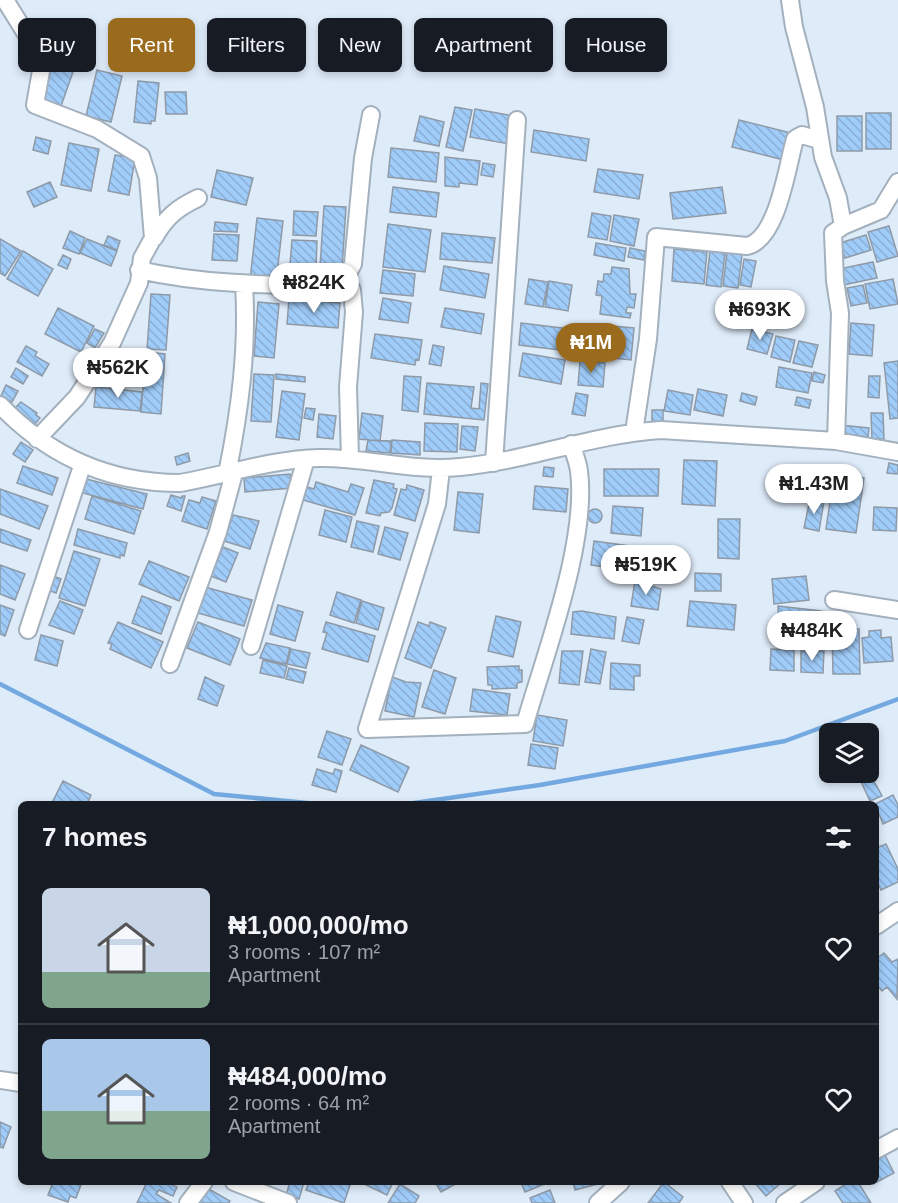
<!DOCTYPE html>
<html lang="en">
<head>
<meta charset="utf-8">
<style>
	:root { --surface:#171b24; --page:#242831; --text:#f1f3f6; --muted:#9ea1a6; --line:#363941; --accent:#9a6b1c }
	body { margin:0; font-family:Arial,sans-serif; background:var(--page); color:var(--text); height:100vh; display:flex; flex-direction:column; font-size:22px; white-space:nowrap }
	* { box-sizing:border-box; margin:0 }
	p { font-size:20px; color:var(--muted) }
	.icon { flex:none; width:33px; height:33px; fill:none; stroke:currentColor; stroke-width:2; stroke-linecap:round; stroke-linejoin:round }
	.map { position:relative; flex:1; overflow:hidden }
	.panel { position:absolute; left:18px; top:801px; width:861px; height:384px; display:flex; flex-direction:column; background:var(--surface); border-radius:9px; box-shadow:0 3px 9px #0003 }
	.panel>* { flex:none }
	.guide { position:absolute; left:18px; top:18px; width:862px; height:54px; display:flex; gap:12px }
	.buttons { position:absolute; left:819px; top:723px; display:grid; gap:12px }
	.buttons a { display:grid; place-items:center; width:60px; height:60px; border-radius:9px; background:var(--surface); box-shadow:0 3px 9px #0003; font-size:30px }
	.price { position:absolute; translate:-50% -51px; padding:0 14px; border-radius:21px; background:#fff; color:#222; font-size:20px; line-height:39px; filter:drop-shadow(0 2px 3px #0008) }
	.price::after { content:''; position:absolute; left:50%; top:36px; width:18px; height:14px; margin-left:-9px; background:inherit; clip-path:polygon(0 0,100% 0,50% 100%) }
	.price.selected { background:var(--accent); color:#fff }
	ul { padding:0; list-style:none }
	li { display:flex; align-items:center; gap:18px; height:150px; padding:0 24px }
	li+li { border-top:2px solid var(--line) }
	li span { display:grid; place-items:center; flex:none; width:168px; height:120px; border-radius:9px; color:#555 }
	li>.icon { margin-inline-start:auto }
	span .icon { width:72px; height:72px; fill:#fffc; stroke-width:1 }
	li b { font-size:26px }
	h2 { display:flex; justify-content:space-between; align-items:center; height:72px; padding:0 24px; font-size:26px }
	.chip { padding:0 21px; border-radius:9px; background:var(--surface); box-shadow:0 3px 9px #0003; font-size:21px; line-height:54px }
	.chip.selected { background:var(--accent); color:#fff }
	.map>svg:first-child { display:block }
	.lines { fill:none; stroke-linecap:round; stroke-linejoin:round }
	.stream { stroke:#73a9e0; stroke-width:4.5 }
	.building { fill:url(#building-back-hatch); stroke:#8e9aa7; stroke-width:1.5 }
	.minor-casing { stroke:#a3b0bd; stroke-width:20 }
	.minor { stroke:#fff; stroke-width:16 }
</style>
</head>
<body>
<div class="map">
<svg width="898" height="1203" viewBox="0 0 898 1203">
	<defs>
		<pattern id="building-back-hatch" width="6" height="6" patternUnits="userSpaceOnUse" patternTransform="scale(1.5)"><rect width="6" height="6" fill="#a0ccf9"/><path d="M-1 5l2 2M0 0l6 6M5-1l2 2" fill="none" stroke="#89aed5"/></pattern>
	</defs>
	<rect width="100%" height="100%" fill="#deebf9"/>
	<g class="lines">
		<path class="stream" d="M 0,684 L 214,794 L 317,804
			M 407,804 L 540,785 L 785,741 L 898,699"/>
	</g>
	<path class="building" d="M 57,56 L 76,62 L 73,70 L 55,64 Z
		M 53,65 L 73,72 L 61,106 L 41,99 Z
		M 97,70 L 122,76 L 111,122 L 86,116 Z
		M 138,81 L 159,83 L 155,121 L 151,121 L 151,124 L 134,122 Z
		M 165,92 L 186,92 L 187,114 L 166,114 Z
		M 455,107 L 472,110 L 463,151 L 446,147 Z
		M 475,109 L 514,116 L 509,144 L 470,137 Z
		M 866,113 L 891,113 L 891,149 L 866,149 Z
		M 420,116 L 444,122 L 439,146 L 414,141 Z
		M 837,116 L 862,116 L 862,151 L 837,151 Z
		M 739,120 L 791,133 L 784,160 L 732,147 Z
		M 534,130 L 589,139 L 586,161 L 531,152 Z
		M 36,137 L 51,141 L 48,154 L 33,150 Z
		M 69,143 L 99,149 L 91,191 L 61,185 Z
		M 391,148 L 439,153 L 436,182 L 388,177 Z
		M 115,155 L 135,158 L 129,195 L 108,191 Z
		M 445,157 L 480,161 L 477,185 L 459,183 L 459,187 L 445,186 Z
		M 483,163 L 495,165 L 493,177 L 481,175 Z
		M 598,169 L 643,175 L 639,199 L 594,192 Z
		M 217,170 L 253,178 L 246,205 L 211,197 Z
		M 50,182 L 57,197 L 34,207 L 27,192 Z
		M 393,187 L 439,193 L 436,217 L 390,212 Z
		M 722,187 L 726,213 L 673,219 L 670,193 Z
		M 324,206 L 346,207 L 342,269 L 320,267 Z
		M 294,211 L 318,212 L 316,236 L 293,235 Z
		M 592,213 L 611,216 L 607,240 L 588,237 Z
		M 614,215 L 639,219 L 634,246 L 610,241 Z
		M 257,218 L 283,221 L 276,283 L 250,280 Z
		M 215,222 L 238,224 L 237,232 L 214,231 Z
		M 388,224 L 431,230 L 425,272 L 383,267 Z
		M 889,226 L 898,256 L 877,262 L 868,232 Z
		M 70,231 L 85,238 L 79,254 L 63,248 Z
		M 442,233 L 495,238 L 492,263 L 440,259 Z
		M 214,234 L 239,235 L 237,261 L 212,260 Z
		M 866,235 L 871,250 L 845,258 L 840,243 Z
		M 108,236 L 120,241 L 117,250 L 104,245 Z
		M 0,239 L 21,251 L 5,276 L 0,273 Z
		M 87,239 L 117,251 L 111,266 L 80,253 Z
		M 292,240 L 317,241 L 316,267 L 290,265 Z
		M 596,243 L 626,248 L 624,261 L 594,255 Z
		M 630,248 L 645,251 L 644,260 L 628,257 Z
		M 674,249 L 707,252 L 704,284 L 672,281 Z
		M 23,251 L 53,269 L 38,296 L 7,279 Z
		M 710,251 L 725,253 L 721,287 L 706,285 Z
		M 727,252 L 742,254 L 738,288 L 723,286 Z
		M 63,255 L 71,259 L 67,269 L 58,265 Z
		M 744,259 L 756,261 L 751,287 L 740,285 Z
		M 873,262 L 877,278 L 843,285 L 839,269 Z
		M 444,266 L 489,274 L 485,298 L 440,290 Z
		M 612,267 L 629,269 L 630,294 L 636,294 L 634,308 L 627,307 L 626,313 L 631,313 L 630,318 L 600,314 L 602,296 L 596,295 L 598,281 L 603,282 L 604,274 L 611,274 Z
		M 383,270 L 415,274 L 413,296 L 380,293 Z
		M 529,279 L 548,282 L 543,307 L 525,304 Z
		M 893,279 L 898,304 L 870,309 L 865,284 Z
		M 549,281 L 572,285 L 568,311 L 545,307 Z
		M 863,285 L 867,303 L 851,306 L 847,288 Z
		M 151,294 L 170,295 L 166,350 L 147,349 Z
		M 383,298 L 411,303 L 408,323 L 379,319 Z
		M 289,299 L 340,303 L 338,328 L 287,324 Z
		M 258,302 L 279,304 L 274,358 L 254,356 Z
		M 58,308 L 94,326 L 81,352 L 45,334 Z
		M 445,308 L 484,314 L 481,334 L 441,327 Z
		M 521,323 L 570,329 L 568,351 L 519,345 Z
		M 851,323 L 874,325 L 872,356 L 849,354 Z
		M 589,324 L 634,328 L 631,360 L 586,355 Z
		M 95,329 L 104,333 L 95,348 L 87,343 Z
		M 752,329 L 773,334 L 767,354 L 747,349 Z
		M 375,334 L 422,340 L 419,360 L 416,359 L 415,365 L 371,358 Z
		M 776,336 L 795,340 L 790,362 L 771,357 Z
		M 799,341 L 818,345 L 812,367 L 793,363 Z
		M 433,345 L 444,347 L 441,366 L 429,364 Z
		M 26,346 L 37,352 L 35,356 L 49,364 L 42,376 L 17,362 Z
		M 146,352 L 165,354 L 161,414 L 141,412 Z
		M 523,353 L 565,360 L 561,384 L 519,376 Z
		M 580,361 L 605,363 L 603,387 L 578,385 Z
		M 898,361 L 898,418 L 890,419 L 884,363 Z
		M 779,367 L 812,373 L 808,393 L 776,387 Z
		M 16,368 L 28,376 L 23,384 L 11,377 Z
		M 814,372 L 825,375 L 823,383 L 812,381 Z
		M 254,374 L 274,375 L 271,422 L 251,421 Z
		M 276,374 L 305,377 L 305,382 L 276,379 Z
		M 404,376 L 421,377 L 418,412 L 402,410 Z
		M 869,376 L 880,376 L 879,398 L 868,397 Z
		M 427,383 L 474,387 L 471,408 L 479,409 L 481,383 L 488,384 L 484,420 L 424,414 Z
		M 6,385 L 18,391 L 12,402 L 1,396 Z
		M 96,387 L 142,392 L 140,411 L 94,407 Z
		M 698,389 L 727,395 L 723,416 L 694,410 Z
		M 668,390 L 693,395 L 690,415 L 664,411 Z
		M 282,391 L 305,394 L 299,440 L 276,437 Z
		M 576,393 L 588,395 L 585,416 L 572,414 Z
		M 742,393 L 757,397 L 755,405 L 740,401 Z
		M 797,397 L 811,400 L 809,408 L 795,405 Z
		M 21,402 L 37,413 L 36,415 L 40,418 L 35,424 L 15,408 Z
		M 306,408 L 315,409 L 313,420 L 304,418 Z
		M 652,410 L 663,410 L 663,423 L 652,423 Z
		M 362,413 L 383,416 L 380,441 L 359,439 Z
		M 871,413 L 883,413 L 884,439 L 872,439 Z
		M 319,414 L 336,416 L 333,439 L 317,437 Z
		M 425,423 L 458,424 L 457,452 L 424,451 Z
		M 840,425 L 869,428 L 868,437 L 839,433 Z
		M 462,426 L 478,427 L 475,451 L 460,449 Z
		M 368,440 L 391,441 L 390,453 L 366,451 Z
		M 392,440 L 420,442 L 420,455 L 391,453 Z
		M 21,442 L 33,450 L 25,462 L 13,454 Z
		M 188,453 L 190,461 L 177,465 L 175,457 Z
		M 684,460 L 717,461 L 715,506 L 682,504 Z
		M 889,463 L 898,465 L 898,474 L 887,473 Z
		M 23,466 L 58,478 L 52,495 L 17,483 Z
		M 544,467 L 554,468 L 553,477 L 543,476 Z
		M 604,469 L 659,469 L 658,496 L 604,496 Z
		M 797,473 L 819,475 L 817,496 L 795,494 Z
		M 290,474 L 292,488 L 245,492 L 244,478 Z
		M 851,476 L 864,478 L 856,533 L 826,529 L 833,481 L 850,484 Z
		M 86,479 L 147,494 L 143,509 L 83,493 Z
		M 374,480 L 394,484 L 393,488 L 397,489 L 392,508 L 389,512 L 381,513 L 380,516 L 366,513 Z
		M 316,482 L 348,492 L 351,484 L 364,488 L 355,515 L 303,500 L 307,487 L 314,489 Z
		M 407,485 L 424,490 L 415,521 L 394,515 L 401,489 L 406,490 Z
		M 535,486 L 568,489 L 566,512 L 533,509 Z
		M 0,489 L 48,506 L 39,529 L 0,514 Z
		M 458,492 L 483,494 L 479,533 L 454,530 Z
		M 171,495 L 181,498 L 182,496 L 185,496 L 181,511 L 167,506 Z
		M 92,496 L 141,511 L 134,534 L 85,519 Z
		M 202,497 L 216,501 L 207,529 L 182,521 L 189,500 L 200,503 Z
		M 810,499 L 824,501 L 819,531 L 804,528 Z
		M 613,506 L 643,508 L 641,536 L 611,533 Z
		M 874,507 L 897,508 L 896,531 L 873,530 Z
		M588 516a7 7 0 1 1 14 0a7 7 0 1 1-14 0Z
		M 325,510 L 352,517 L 346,542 L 319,535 Z
		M 233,515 L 259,521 L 250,549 L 224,541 Z
		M 718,519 L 740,519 L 739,559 L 718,558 Z
		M 357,521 L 379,526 L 373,552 L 351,547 Z
		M 385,527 L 408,533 L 400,560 L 378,554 Z
		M 0,529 L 31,540 L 27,551 L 0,542 Z
		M 78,529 L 127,543 L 124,556 L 120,555 L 120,558 L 74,545 Z
		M 594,541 L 644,548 L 641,567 L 638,566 L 637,571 L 591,565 Z
		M 223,547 L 238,553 L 226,582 L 211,576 Z
		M 74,551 L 100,559 L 85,606 L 59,598 Z
		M 149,561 L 189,577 L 179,601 L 139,584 Z
		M 0,565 L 25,574 L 15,600 L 0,594 Z
		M 695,573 L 721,574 L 721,591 L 695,591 Z
		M 53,576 L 61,579 L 56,593 L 48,590 Z
		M 806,576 L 809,600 L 774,604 L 772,579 Z
		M 635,581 L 661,589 L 658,610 L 631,606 Z
		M 205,587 L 252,600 L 244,626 L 198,613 Z
		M 337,592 L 361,600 L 354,623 L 330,615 Z
		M 142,596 L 171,607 L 161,634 L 132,623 Z
		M 60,601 L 83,610 L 74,634 L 49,625 Z
		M 362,601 L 384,608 L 378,630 L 356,623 Z
		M 690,601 L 736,605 L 734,630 L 687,626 Z
		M 0,605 L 14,610 L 5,636 L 0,634 Z
		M 278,605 L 303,612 L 295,641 L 270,634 Z
		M 778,606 L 821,611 L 818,632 L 779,627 Z
		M 582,611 L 616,617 L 614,639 L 571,634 L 573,612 Z
		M 496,616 L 521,622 L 513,657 L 488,651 Z
		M 627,617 L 644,620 L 639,644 L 622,641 Z
		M 118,622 L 163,642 L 151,668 L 110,649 L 112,644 L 108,643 Z
		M 198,622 L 240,639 L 230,665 L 187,648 Z
		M 326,622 L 375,636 L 368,662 L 322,649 L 327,633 L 323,632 Z
		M 418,622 L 429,626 L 430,622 L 446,628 L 431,668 L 405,658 Z
		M 832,629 L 859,629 L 860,674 L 833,674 Z
		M 881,630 L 881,638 L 891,637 L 893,661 L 864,663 L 862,638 L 869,637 L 869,631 Z
		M 41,635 L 63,641 L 57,666 L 35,660 Z
		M 266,643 L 290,648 L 286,664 L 260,658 Z
		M 291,649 L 310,653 L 306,668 L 287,664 Z
		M 591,649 L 606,652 L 600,684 L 585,682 Z
		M 771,649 L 794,650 L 794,671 L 770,670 Z
		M 562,651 L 583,651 L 579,685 L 559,683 Z
		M 801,651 L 824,651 L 823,673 L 801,672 Z
		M 263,660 L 287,666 L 284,678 L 260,673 Z
		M 611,663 L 640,665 L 640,676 L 634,676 L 634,690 L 610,689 Z
		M 519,666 L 519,670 L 522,670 L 522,682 L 517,683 L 517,688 L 492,689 L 492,685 L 488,685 L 487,667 Z
		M 289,668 L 306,672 L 303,683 L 286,679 Z
		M 434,670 L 456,678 L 445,714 L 422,707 Z
		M 205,677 L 224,686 L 217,706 L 198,699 Z
		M 392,677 L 406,682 L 421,683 L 414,717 L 385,711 Z
		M 473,689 L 510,694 L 507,715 L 470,711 Z
		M 537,715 L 567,720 L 563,746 L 533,741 Z
		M 327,731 L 351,739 L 342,765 L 318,757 Z
		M 531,744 L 558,748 L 555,769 L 528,765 Z
		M 361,745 L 409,767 L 398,792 L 350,770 Z
		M 317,769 L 333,774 L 335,769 L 342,771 L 336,792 L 312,785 Z
		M 868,770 L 882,796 L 870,801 L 858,775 Z
		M 63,781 L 91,795 L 87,804 L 59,804 L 53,801 Z
		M 893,795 L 898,805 L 898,817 L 883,824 L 875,804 Z
		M 886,844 L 898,869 L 898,882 L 881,890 L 876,879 L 876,848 Z
		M 884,953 L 892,962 L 898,959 L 897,999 L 887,987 L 882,991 L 876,984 L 876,959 Z
		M 0,1122 L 11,1127 L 3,1148 L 0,1147 Z
		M 885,1155 L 894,1173 L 873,1184 L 876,1182 L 876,1160 Z
		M 53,1182 L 82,1182 L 76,1198 L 70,1196 L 68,1202 L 48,1195 Z
		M 147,1182 L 166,1182 L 177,1187 L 173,1196 L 159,1190 L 156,1194 L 171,1203 L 137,1203 Z
		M 290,1182 L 304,1182 L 299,1199 L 286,1195 Z
		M 309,1182 L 351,1182 L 344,1203 L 306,1190 Z
		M 360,1182 L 393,1182 L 387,1195 Z
		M 435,1182 L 459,1182 L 441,1192 Z
		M 521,1182 L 547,1182 L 547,1183 L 525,1192 Z
		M 573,1182 L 598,1182 L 598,1184 L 575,1190 Z
		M 664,1182 L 683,1197 L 679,1203 L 648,1203 Z
		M 754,1182 L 782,1182 L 766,1196 Z
		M 849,1182 L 858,1182 L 871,1203 L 843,1203 L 835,1191 Z
		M 400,1184 L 419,1196 L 415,1203 L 388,1203 Z
		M 207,1188 L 230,1201 L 229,1203 L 199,1203 Z
		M 550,1190 L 555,1203 L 532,1203 L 530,1198 Z"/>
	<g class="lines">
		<g class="minor-casing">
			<path id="minor" d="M 5,0 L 28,37 L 44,54 L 35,105 L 97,129 L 141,156 L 148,178 L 153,238 L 142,258 L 139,283 L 112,343 L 77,397 L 37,439
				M 790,0 L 794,27 L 815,107 L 823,157 L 838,198 L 843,226 L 833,233 L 835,281 L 840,313 L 836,441
				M 843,226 L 881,210 L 898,182
				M 154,238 C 166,217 177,208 198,198
				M 139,270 C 205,285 274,285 341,286 L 352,290 L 354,312 L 348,387 L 350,459
				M 341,286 L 353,264 L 363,158 L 371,115
				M 0,405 C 49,456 109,483 180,483 C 225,475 273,459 319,458 C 366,457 413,472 460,467 C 528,461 593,434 661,430 L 836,441 L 898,452
				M 634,432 L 648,339 L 656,237 L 747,246 C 778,239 787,166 795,139 L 802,135 L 819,140
				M 494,463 L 517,120
				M 441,469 L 437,504 L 367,729 L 525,724 C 545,654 588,542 579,471 C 578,462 574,453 571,444
				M 227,474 C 240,410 248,349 244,284
				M 834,600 L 898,610
				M 28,630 L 82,466
				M 251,646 L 306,459
				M 170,664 L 218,532 L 234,473
				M 876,926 L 898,911
				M 0,1080 L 21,1083
				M 876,1150 L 898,1138
				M 234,1182 L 288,1203
				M 730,1182 L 744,1203
				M 188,1203 L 204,1182
				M 598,1203 L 621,1182
				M 785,1203 L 816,1182"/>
		</g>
		<use href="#minor" class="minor"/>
	</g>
</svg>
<div class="buttons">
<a><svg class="icon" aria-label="layers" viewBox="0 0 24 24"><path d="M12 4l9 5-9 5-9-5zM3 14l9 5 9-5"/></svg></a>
</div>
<b class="price" style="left:314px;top:314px">₦824K</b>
<b class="price" style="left:760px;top:341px">₦693K</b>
<b class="price selected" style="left:591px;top:374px">₦1M</b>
<b class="price" style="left:118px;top:399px">₦562K</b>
<b class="price" style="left:814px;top:515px">₦1.43M</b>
<b class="price" style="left:646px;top:596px">₦519K</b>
<b class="price" style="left:812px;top:662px">₦484K</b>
<div class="guide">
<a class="chip">Buy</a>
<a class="chip selected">Rent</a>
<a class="chip">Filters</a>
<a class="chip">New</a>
<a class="chip">Apartment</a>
<a class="chip">House</a>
</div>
<section class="panel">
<h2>7 homes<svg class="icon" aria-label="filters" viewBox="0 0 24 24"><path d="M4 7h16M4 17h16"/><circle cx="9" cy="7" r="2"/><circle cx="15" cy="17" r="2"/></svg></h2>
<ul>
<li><span style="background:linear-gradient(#c9d6e8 70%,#7fa58c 0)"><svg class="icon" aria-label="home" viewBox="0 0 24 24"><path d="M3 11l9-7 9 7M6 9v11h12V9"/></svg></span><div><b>₦1,000,000/mo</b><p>3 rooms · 107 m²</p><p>Apartment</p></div><svg class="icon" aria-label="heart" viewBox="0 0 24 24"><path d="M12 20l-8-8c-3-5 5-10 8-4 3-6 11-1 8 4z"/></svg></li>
<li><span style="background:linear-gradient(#a9c7e8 60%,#7fa58c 0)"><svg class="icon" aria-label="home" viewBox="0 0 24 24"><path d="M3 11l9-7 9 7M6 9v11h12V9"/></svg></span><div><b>₦484,000/mo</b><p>2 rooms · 64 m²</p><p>Apartment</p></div><svg class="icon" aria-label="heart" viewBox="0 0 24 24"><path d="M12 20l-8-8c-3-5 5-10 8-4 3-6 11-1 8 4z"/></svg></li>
</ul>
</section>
</div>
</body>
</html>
